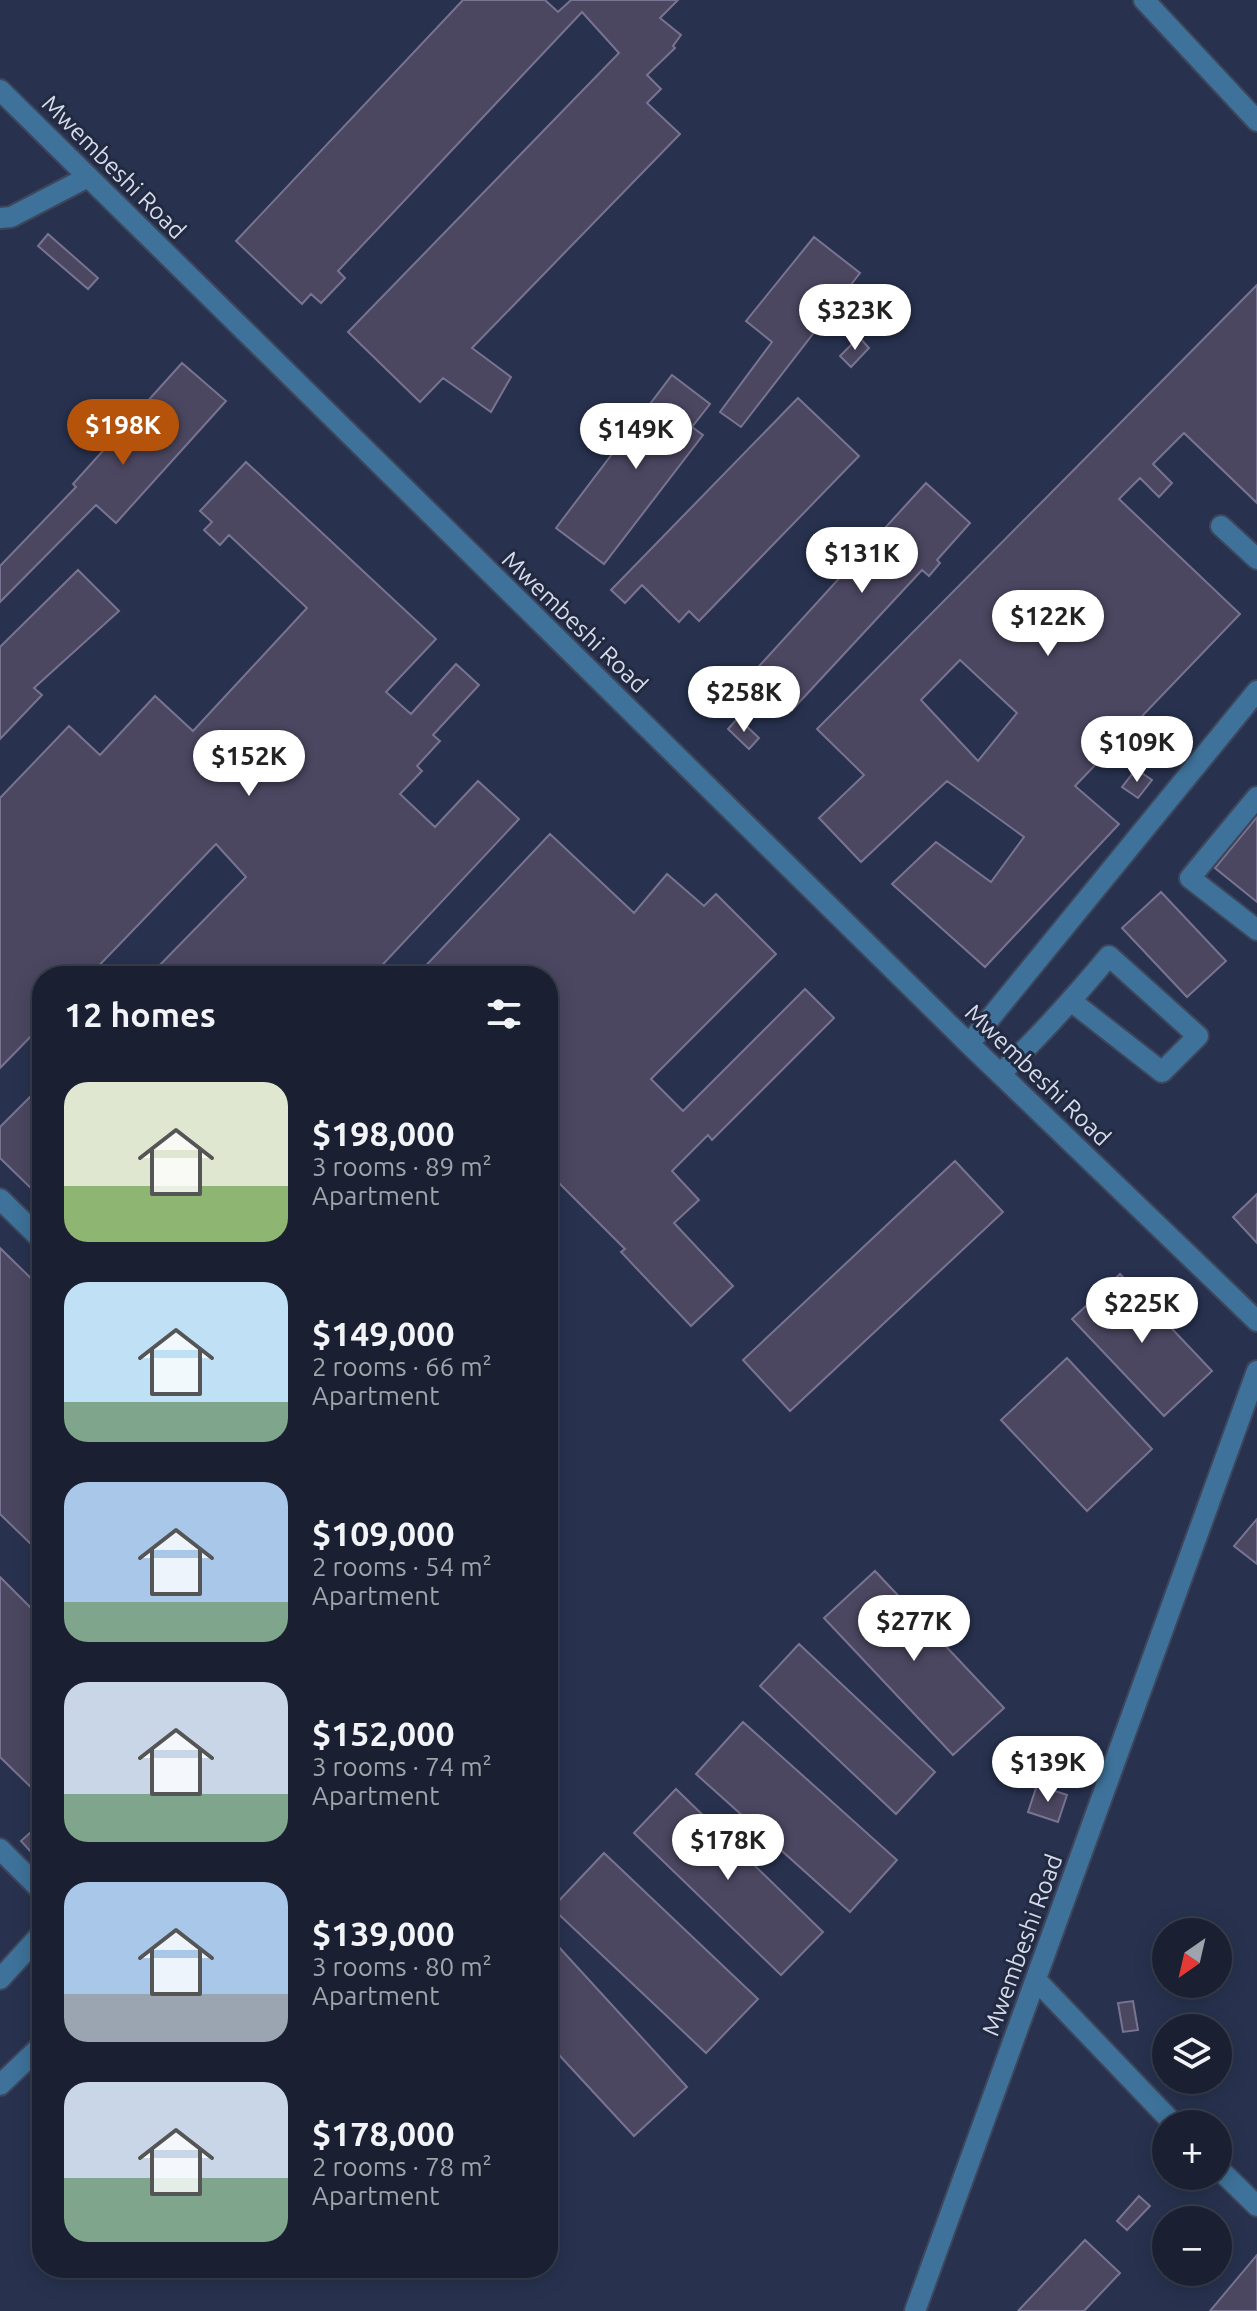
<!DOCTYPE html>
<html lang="en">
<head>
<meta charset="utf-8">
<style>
	:root { --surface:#1a2031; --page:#272d3d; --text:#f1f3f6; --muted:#9fa3ab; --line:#383e4d; --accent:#b45309 }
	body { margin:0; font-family:Ubuntu,sans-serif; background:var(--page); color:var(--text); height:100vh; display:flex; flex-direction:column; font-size:30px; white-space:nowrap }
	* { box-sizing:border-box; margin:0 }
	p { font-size:26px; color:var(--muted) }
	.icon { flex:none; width:44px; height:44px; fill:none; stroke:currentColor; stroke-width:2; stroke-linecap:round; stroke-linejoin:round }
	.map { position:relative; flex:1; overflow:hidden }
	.panel { position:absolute; left:32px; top:966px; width:526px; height:1312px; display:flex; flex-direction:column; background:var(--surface); border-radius:32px; box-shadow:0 4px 20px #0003,0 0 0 2px var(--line) }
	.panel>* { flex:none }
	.needle { width:52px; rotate:214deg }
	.fabs { position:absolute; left:1152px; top:1918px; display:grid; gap:16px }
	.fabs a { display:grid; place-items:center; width:80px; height:80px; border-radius:50%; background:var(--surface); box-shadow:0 4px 20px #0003,0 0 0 2px var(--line); font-size:40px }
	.price { position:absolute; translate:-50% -68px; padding:0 18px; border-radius:28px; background:#fff; color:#222; font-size:26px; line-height:52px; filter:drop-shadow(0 2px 4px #0008) }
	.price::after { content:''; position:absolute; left:50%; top:48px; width:24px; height:18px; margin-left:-12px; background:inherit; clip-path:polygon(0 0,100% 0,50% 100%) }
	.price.selected { background:var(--accent); color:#fff }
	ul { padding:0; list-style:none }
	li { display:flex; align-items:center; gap:24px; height:200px; padding:0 32px }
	li span { display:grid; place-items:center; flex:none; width:224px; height:160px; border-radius:24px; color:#555 }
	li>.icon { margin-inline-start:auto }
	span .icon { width:96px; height:96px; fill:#fffc; stroke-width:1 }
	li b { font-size:34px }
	h2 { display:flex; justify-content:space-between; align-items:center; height:96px; padding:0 32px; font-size:34px }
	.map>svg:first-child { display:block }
	.built { fill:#28324f; fill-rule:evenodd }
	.building { fill:#4c4761; stroke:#787390; stroke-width:2; fill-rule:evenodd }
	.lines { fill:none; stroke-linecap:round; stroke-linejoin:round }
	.minor-casing { stroke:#3e465c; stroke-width:24 }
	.minor { stroke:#3e729a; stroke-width:20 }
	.labels { text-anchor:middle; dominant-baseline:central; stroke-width:6; stroke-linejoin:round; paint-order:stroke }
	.street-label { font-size:24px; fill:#d4dae9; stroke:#222a41 }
</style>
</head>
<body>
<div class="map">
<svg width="1257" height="2311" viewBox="0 0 1257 2311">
	<rect width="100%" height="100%" fill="#222a41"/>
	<path class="built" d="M 0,0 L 1257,0 L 1257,2311 L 0,2311 ZM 42,976 L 548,976 L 548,2268 L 42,2268 ZM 1166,1932 L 1218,1932 L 1218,1984 L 1166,1984 ZM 1166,2028 L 1218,2028 L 1218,2080 L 1166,2080 ZM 1166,2124 L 1218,2124 L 1218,2176 L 1166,2176 ZM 1166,2220 L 1218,2220 L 1218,2272 L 1166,2272 Z"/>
	<path class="building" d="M 463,0 L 545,0 L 558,12 L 571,0 L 678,0 L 660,18 L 681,35 L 673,46 L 675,48 L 647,75 L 661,89 L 647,103 L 680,134 L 472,348 L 511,377 L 491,412 L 443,378 L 420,402 L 348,332 L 619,53 L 582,12 L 338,271 L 345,278 L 321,303 L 311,294 L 302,304 L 236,241 Z
		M 48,234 L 98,278 L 88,289 L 38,246 Z
		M 814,237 L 860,273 L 741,427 L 720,412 L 772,342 L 746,321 Z
		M 1257,285 L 1257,503 L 1184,433 L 1153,464 L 1172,483 L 1159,497 L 1140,478 L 1119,499 L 1240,614 L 1075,786 L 1119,824 L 985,967 L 892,884 L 936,842 L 991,882 L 1024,837 L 947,781 L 861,862 L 819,818 L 864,775 L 817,729 ZM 960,660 L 1017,713 L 978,761 L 921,700 Z
		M 859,337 L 869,348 L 851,367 L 840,356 Z
		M 182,363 L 226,401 L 116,523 L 96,505 L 0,602 L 0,566 L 76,487 L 73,484 Z
		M 672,375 L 710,404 L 692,427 L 703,435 L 604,564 L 556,528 Z
		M 798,398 L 859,456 L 699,621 L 689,611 L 679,622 L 642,585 L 625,603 L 611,590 Z
		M 246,462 L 436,639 L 386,692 L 411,714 L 456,664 L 479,685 L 433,735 L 440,741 L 417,766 L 422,771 L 400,794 L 435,827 L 478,781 L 519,819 L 372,976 L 149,976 L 246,877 L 216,844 L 89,976 L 42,976 L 42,1025 L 0,1068 L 0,798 L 69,726 L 100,755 L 155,696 L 193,731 L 307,608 L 229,535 L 220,545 L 204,530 L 212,522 L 200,511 Z
		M 926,483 L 970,523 L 937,560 L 940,563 L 929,576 L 922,570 L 792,710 L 752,674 Z
		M 78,570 L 119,611 L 34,688 L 42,695 L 0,739 L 0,647 Z
		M 738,718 L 759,738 L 749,749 L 728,729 Z
		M 1136,769 L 1152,780 L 1138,798 L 1122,787 Z
		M 1257,817 L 1257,902 L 1215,868 Z
		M 550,834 L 634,913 L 667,874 L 704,906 L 716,894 L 776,954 L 651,1079 L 683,1111 L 805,989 L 834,1018 L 712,1140 L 708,1135 L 672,1171 L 699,1200 L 674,1223 L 733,1286 L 691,1326 L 621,1252 L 625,1249 L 548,1172 L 548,976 L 416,976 Z
		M 1161,892 L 1226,961 L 1187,997 L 1122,928 Z
		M 42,1085 L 42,1199 L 0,1158 L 0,1127 Z
		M 955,1161 L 1003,1212 L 790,1411 L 743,1360 Z
		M 1257,1194 L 1257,1243 L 1233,1217 Z
		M 0,1248 L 42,1289 L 42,1555 L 0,1514 Z
		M 1120,1274 L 1212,1371 L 1164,1416 L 1072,1319 Z
		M 1067,1358 L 1152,1449 L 1087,1511 L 1001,1420 Z
		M 1257,1519 L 1257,1564 L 1234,1546 Z
		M 875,1571 L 1004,1708 L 953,1755 L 824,1618 Z
		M 0,1577 L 42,1619 L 42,1798 L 0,1757 Z
		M 799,1644 L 935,1772 L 896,1814 L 760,1686 Z
		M 743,1722 L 897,1860 L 850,1912 L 696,1774 Z
		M 1037,1785 L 1067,1795 L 1058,1822 L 1028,1812 Z
		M 676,1789 L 823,1932 L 781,1975 L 634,1833 Z
		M 42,1822 L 42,1864 L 21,1841 Z
		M 604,1853 L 758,1999 L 706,2053 L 552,1908 Z
		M 557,1945 L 687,2087 L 634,2136 L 548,2043 L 548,1953 Z
		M 1133,2001 L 1138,2030 L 1123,2032 L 1118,2003 Z
		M 1139,2196 L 1150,2206 L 1127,2230 L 1117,2221 Z
		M 1085,2240 L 1120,2273 L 1084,2311 L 1018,2311 Z
		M 1257,2255 L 1257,2311 L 1210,2311 Z"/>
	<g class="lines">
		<g class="minor-casing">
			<path id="minor" d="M 1144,0 L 1257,121
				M 0,90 L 969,1044 L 1257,1321
				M 0,218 L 11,217 L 88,177
				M 1221,526 L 1257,559
				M 1257,797 L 1190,878 L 1257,930
				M 969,1044 L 1257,691
				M 1000,1074 C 1039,1037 1074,998 1109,956 L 1198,1036 L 1162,1072 L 1071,1001
				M 0,1199 L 42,1240
				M 0,1849 L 42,1891
				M 0,1979 L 42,1933
				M 1037,1981 L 1174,2124
				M 0,2085 L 42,2045
				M 1218,2168 L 1257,2206
				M 915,2311 L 1257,1371"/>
		</g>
		<use href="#minor" class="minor"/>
	</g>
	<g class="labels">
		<g class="street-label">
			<text transform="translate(114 167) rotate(45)">Mwembeshi Road</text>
			<text transform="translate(575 622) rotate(44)">Mwembeshi Road</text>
			<text transform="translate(1038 1075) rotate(44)">Mwembeshi Road</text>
			<text transform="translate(1022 1945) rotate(-70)">Mwembeshi Road</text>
		</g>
	</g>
</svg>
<div class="fabs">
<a><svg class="needle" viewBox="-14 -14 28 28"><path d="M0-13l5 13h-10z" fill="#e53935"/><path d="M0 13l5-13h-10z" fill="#9fa3ab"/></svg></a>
<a><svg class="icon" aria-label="layers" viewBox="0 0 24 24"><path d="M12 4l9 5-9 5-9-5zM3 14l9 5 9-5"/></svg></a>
<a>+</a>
<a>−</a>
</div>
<b class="price" style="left:855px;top:352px">$323K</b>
<b class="price selected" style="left:123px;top:467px">$198K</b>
<b class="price" style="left:636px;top:471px">$149K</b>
<b class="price" style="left:862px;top:595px">$131K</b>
<b class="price" style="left:1048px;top:658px">$122K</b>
<b class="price" style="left:744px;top:734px">$258K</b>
<b class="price" style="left:1137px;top:784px">$109K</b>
<b class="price" style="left:249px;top:798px">$152K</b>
<b class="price" style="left:1142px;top:1345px">$225K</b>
<b class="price" style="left:914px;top:1663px">$277K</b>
<b class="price" style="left:1048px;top:1804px">$139K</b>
<b class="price" style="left:728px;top:1882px">$178K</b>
<section class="panel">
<h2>12 homes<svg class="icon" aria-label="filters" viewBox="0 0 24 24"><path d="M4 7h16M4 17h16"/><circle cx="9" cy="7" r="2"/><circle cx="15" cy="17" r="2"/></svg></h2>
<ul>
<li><span style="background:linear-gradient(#dfe7d0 65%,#8fb573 0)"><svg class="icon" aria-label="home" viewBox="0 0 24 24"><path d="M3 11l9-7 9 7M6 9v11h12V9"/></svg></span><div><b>$198,000</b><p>3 rooms · 89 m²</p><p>Apartment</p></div></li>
<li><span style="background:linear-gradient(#bfe0f5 75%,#7fa58c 0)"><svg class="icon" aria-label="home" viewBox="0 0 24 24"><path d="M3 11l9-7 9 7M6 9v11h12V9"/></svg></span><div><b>$149,000</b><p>2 rooms · 66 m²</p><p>Apartment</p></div></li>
<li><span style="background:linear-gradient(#a9c7e8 75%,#7fa58c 0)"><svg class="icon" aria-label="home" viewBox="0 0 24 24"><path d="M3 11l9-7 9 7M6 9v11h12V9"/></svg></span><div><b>$109,000</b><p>2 rooms · 54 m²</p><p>Apartment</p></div></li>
<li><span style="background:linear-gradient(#c9d6e8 70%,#7fa58c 0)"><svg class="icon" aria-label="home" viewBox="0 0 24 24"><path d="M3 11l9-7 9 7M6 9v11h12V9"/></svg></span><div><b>$152,000</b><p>3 rooms · 74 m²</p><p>Apartment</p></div></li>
<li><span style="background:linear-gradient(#a9c7e8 70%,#9aa5b1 0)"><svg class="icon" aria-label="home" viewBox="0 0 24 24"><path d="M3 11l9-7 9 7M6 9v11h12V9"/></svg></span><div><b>$139,000</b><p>3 rooms · 80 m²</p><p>Apartment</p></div></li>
<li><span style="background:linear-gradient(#c9d6e8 60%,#7fa58c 0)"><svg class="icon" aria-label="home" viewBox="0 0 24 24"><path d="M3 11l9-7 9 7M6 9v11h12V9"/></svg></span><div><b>$178,000</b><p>2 rooms · 78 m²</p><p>Apartment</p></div></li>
</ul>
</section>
</div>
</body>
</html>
